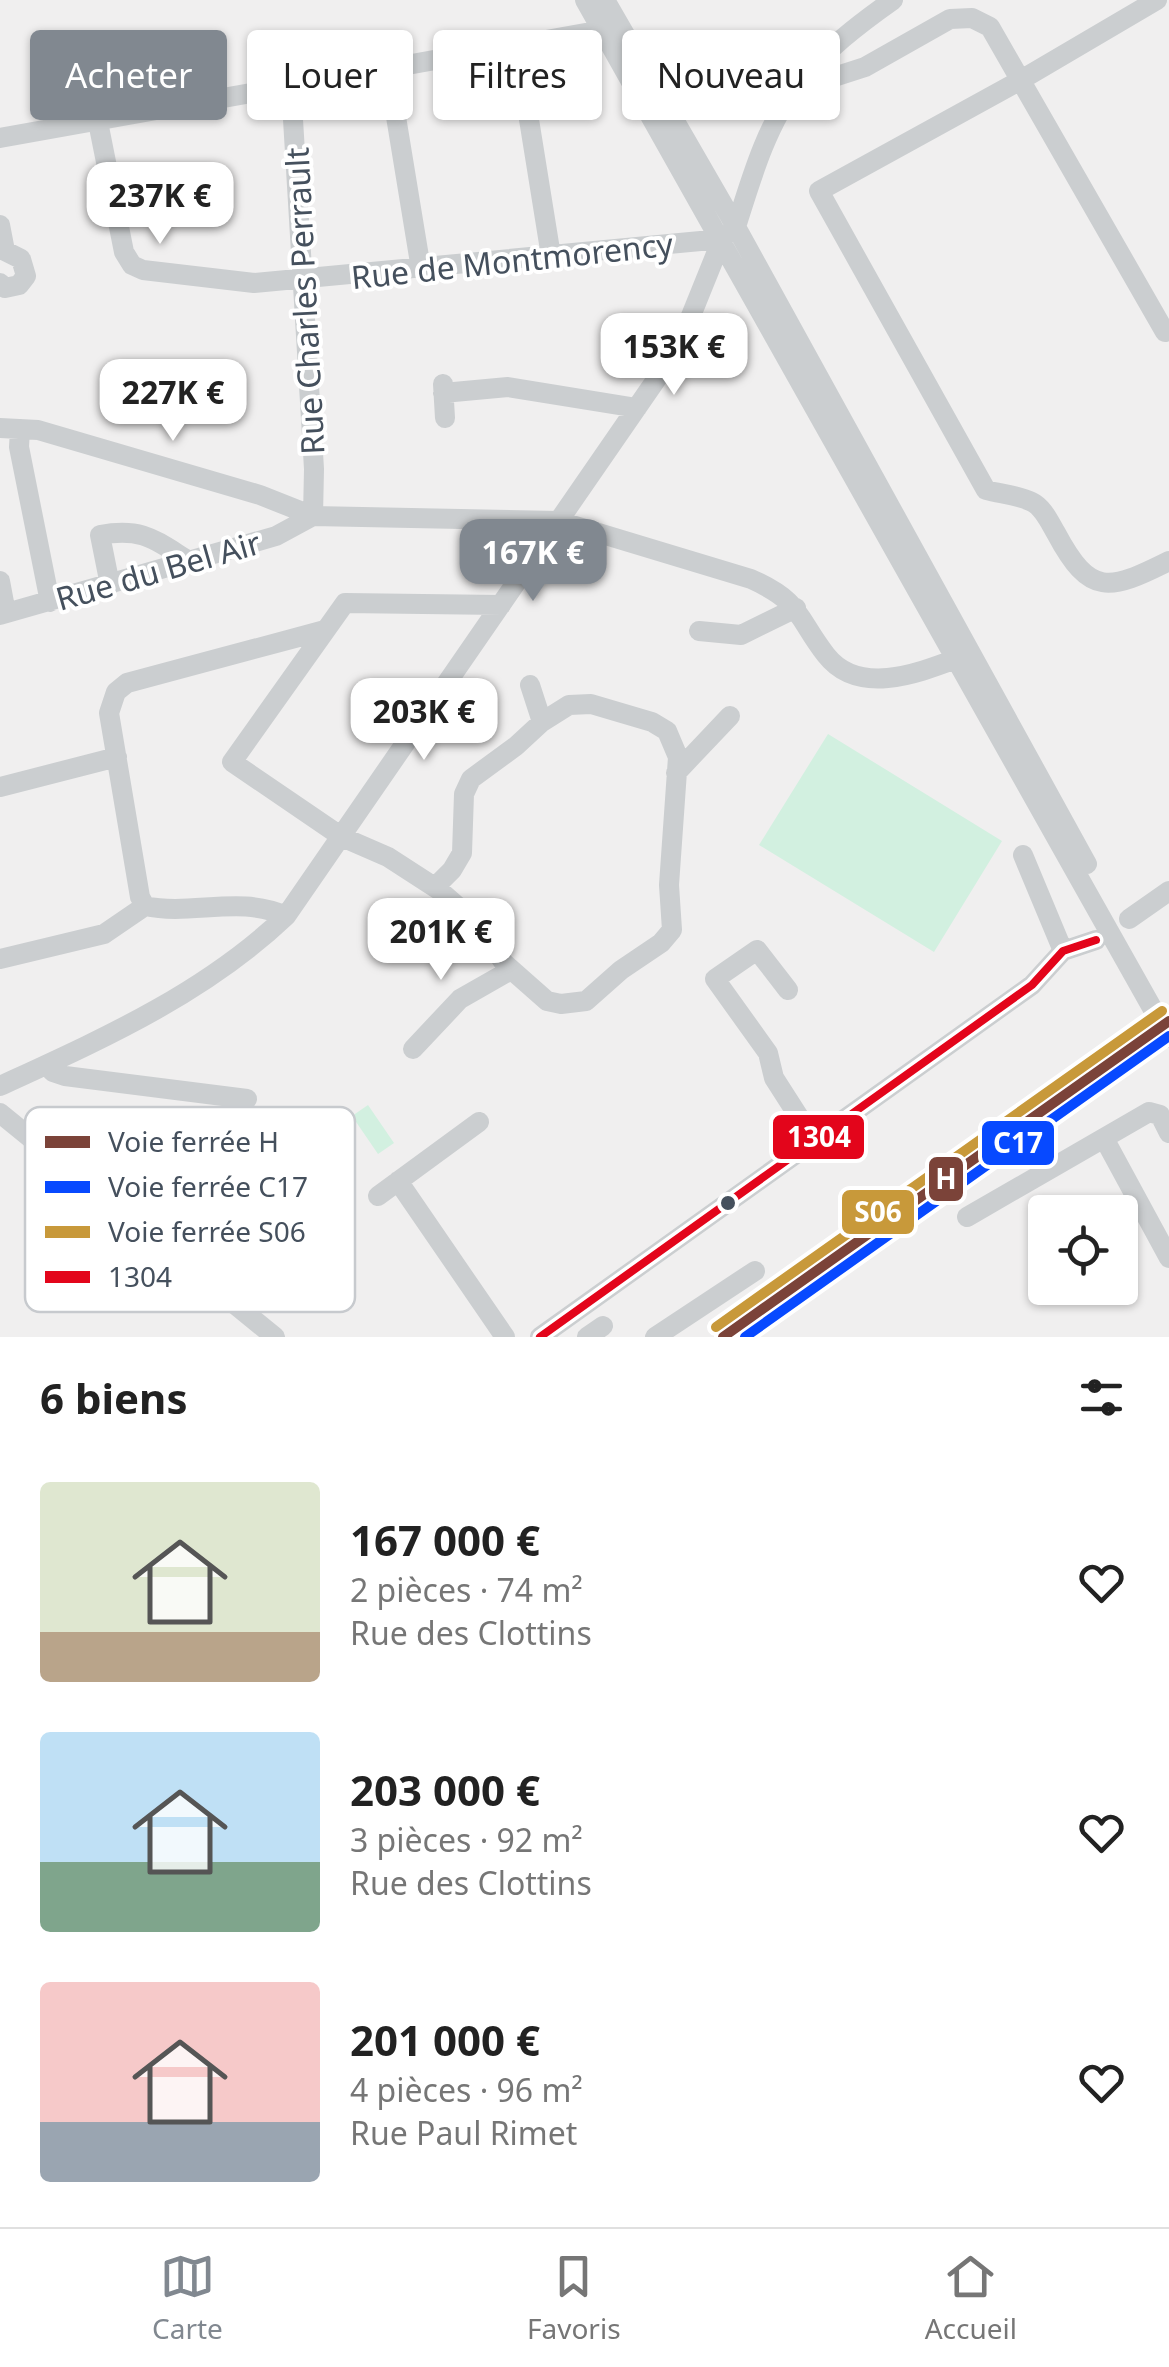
<!DOCTYPE html>
<html lang="fr">
<head>
<meta charset="utf-8">
<style>
	:root { --surface:#fff; --page:#f6f6f6; --text:#222; --muted:#767676; --line:#e0e0e0; --accent:#818890 }
	body { margin:0; font-family:"Noto Sans",sans-serif; background:var(--page); color:var(--text); height:100vh; display:flex; flex-direction:column; font-size:38px; white-space:nowrap }
	* { box-sizing:border-box; margin:0 }
	p { font-size:32px; color:var(--muted) }
	.icon { flex:none; width:55px; height:55px; fill:none; stroke:currentColor; stroke-width:2; stroke-linecap:round; stroke-linejoin:round }
	.map { position:relative; height:1337px; overflow:hidden }
	.details { display:flex; flex-direction:column; background:var(--surface); flex:1 }
	.details>* { flex:none }
	.top-card { position:absolute; left:30px; top:30px; width:1110px; height:90px; display:flex; gap:20px }
	.buttons { position:absolute; left:1028px; top:1195px; display:grid; gap:20px }
	.buttons a { display:grid; place-items:center; width:110px; height:110px; border-radius:10px; background:var(--surface); box-shadow:0 2px 8px #0004; font-size:50px }
	.price { position:absolute; translate:-50% -85px; padding:0 22px; border-radius:20px; background:#fff; color:#222; font-size:32px; line-height:65px; filter:drop-shadow(0 2px 5px #0008) }
	.price::after { content:''; position:absolute; left:50%; top:60px; width:30px; height:22px; margin-left:-15px; background:inherit; clip-path:polygon(0 0,100% 0,50% 100%) }
	.price.current { background:var(--accent); color:#fff }
	ul { padding:0; list-style:none }
	li { display:flex; align-items:center; gap:30px; height:250px; padding:0 40px }
	li span { display:grid; place-items:center; flex:none; width:280px; height:200px; border-radius:10px; color:#555 }
	li>.icon { margin-inline-start:auto }
	span .icon { width:120px; height:120px; fill:#fffc; stroke-width:1 }
	li b { font-size:42px }
	h2 { display:flex; justify-content:space-between; align-items:center; height:120px; padding:0 40px; font-size:42px }
	.chip { padding:0 35px; border-radius:10px; background:var(--surface); box-shadow:0 2px 8px #0004; font-size:35px; line-height:90px }
	.chip.current { background:var(--accent); color:#fff }
	.dock { display:flex; justify-content:space-around; align-items:center; height:140px; border-top:2px solid var(--line); background:var(--surface); font-size:28px; color:var(--muted) }
	.dock a { display:grid; justify-items:center; gap:5px }
	.dock .current { color:var(--accent) }
	.map>svg:first-child { display:block }
	.grass { fill:#d2f0e0 }
	.lines { fill:none; stroke-linecap:round; stroke-linejoin:round }
	.minor { stroke:#cbced0; stroke-width:20 }
	.bus-1-casing { stroke:#fff; stroke-width:15 }
	.bus-1 { stroke:#e3051b; stroke-width:8 }
	.rail-1-casing { stroke:#fff; stroke-width:18 }
	.rail-2-casing { stroke:#fff; stroke-width:18 }
	.rail-3-casing { stroke:#fff; stroke-width:18 }
	.rail-1 { stroke:#7b4339; stroke-width:10 }
	.rail-2 { stroke:#0749ff; stroke-width:10 }
	.rail-3 { stroke:#c8993a; stroke-width:10 }
	.bus-dot { fill:#45505d; stroke:#fff; stroke-width:4 }
	.labels { text-anchor:middle; dominant-baseline:central; stroke-width:8; stroke-linejoin:round; paint-order:stroke }
	.street-label { font-size:32px; fill:#45505d; stroke:#fff }
	.key { fill:#fff; stroke:#c7cace; stroke-width:2.5 }
	.key-label { font-size:28px; fill:#45505d }
	.line-badge { stroke:#fff; stroke-width:4 }
	.badge-label { font-size:28px; text-anchor:middle; font-weight:bold; fill:#fff }
</style>
</head>
<body>
<div class="map">
<svg width="1169" height="1337" viewBox="0 0 1169 1337">
	<rect width="100%" height="100%" fill="#f0efef"/>
	<path class="grass" d="M 828,734 L 1002,841 L 934,952 L 759,845 Z
		M 368,1105 L 394,1143 L 378,1154 L 352,1116 Z"/>
	<g class="lines">
		<path class="minor" d="M 585,0 L 1169,1038
			M 605,0 L 736,227 L 1087,864
			M 1157,0 L 1021,80 L 819,191 L 986,490 C 1000,494 1019,495 1032,502 C 1043,507 1050,523 1056,533 C 1090,597 1109,591 1169,561
			M 517,45 L 551,256
			M 388,68 L 421,269
			M 834,77 L 865,67 L 950,19 L 972,18 L 990,27 L 1165,332 L 1169,330
			M 291,86 L 314,469 L 313,516
			M 98,122 L 124,252 L 132,265 L 143,270 L 254,283 L 722,239
			M 0,138 L 602,30
			M 0,225 L 5,251
			M 736,227 C 751,179 767,123 799,83 C 825,50 859,24 893,0
			M 0,283 L 5,288 L 19,285 L 26,276 L 21,259 L 5,251
			M 443,384 L 445,418
			M 443,393 L 508,387 L 637,408
			M 0,428 L 38,430 L 260,495 L 313,516 L 559,521 L 751,579 C 802,602 796,616 826,655 C 858,696 916,674 956,659
			M 20,429 L 19,447 L 50,602
			M 0,581 L 6,613
			M 110,585 L 100,535 C 142,527 155,540 189,561
			M 0,615 L 276,536 L 313,516
			M 699,631 L 741,635 L 796,608
			M 530,685 L 542,722
			M 676,773 L 730,716
			M 0,787 L 117,757
			M 1023,855 L 1063,951
			M 435,887 L 452,870 L 462,853 L 464,794 L 471,779 L 516,746 L 542,722 L 569,705 L 591,704 L 652,722 L 667,731 L 678,757 L 669,885 L 672,930 L 661,943 L 621,970 L 586,1001 L 561,1004 L 547,1001 L 504,963 L 479,925 L 439,890 L 388,857 L 342,837 L 232,762 L 345,603 L 501,605
			M 145,906 L 140,897 L 109,713 L 116,692 L 127,683 L 325,630
			M 145,906 C 192,916 240,895 286,916
			M 1129,919 L 1169,891
			M 0,959 L 104,934 L 145,906
			M 788,990 L 757,950 L 715,979 L 768,1053 L 774,1078 L 815,1142
			M 413,1049 L 460,999 L 511,970
			M 46,1065 L 53,1072 L 65,1076 L 247,1099
			M 0,1086 C 102,1039 204,994 286,916 L 678,348 L 722,239 L 726,235
			M 0,1113 L 275,1337
			M 1105,1140 L 1169,1258
			M 398,1181 L 505,1337
			M 378,1196 L 479,1122
			M 967,1217 L 1149,1112 L 1160,1115 L 1169,1133
			M 232,1301 L 251,1277
			M 540,1337 L 1032,985 L 1063,951 L 1096,940
			M 587,1337 L 603,1326
			M 655,1337 L 755,1271"/>
		<g class="bus-1-casing">
			<path id="bus-1" d="M 540,1337 L 1032,985 L 1063,951 L 1096,940"/>
		</g>
		<use href="#bus-1" class="bus-1"/>
		<g class="rail-1-casing">
			<path id="rail-1" d="M 723,1337 L 1169,1021"/>
		</g>
		<g class="rail-2-casing">
			<path id="rail-2" d="M 745,1337 L 1169,1036"/>
		</g>
		<g class="rail-3-casing">
			<path id="rail-3" d="M 716,1327 L 1162,1011"/>
		</g>
		<use href="#rail-1" class="rail-1"/>
		<use href="#rail-2" class="rail-2"/>
		<use href="#rail-3" class="rail-3"/>
	</g>
	<circle class="bus-dot" cx="728" cy="1203" r="9"/>
	<g class="labels">
		<g class="street-label">
			<text transform="translate(512 260) rotate(-6)">Rue de Montmorency</text>
			<text transform="translate(304 301) rotate(-93)">Rue Charles Perrault</text>
			<text transform="translate(158 570) rotate(-16)">Rue du Bel Air</text>
		</g>
	</g>
	<rect x="25" y="1107" width="330" height="205" rx="15" class="key"/>
	<rect x="45" y="1136" width="45" height="12" fill="#7b4339"/>
	<rect x="45" y="1181" width="45" height="12" fill="#0749ff"/>
	<rect x="45" y="1226" width="45" height="12" fill="#c8993a"/>
	<rect x="45" y="1271" width="45" height="12" fill="#e3051b"/>
	<g class="key-label">
		<text x="108" y="1152">Voie ferrée H</text>
		<text x="108" y="1197">Voie ferrée C17</text>
		<text x="108" y="1242">Voie ferrée S06</text>
		<text x="108" y="1287">1304</text>
	</g>
	<g class="line-badge">
		<rect x="771" y="1113" width="95" height="48" rx="10" fill="#e3051b"/>
		<rect x="980" y="1119" width="76" height="48" rx="10" fill="#0749ff"/>
		<rect x="927" y="1155" width="38" height="48" rx="10" fill="#7b4339"/>
		<rect x="840" y="1188" width="76" height="48" rx="10" fill="#c8993a"/>
	</g>
	<g class="badge-label">
		<text x="819" y="1147">1304</text>
		<text x="1018" y="1153">C17</text>
		<text x="946" y="1189">H</text>
		<text x="878" y="1222">S06</text>
	</g>
</svg>
<div class="buttons">
<a><svg class="icon" aria-label="locate" viewBox="0 0 24 24"><circle cx="12" cy="12" r="6"/><path d="M12 2v4M12 18v4M2 12h4M18 12h4"/></svg></a>
</div>
<b class="price" style="left:160px;top:247px">237K €</b>
<b class="price" style="left:674px;top:398px">153K €</b>
<b class="price" style="left:173px;top:444px">227K €</b>
<b class="price current" style="left:533px;top:604px">167K €</b>
<b class="price" style="left:424px;top:763px">203K €</b>
<b class="price" style="left:441px;top:983px">201K €</b>
<div class="top-card">
<a class="chip current">Acheter</a>
<a class="chip">Louer</a>
<a class="chip">Filtres</a>
<a class="chip">Nouveau</a>
</div>
</div>
<section class="details">
<h2>6 biens<svg class="icon" aria-label="filters" viewBox="0 0 24 24"><path d="M4 7h16M4 17h16"/><circle cx="9" cy="7" r="2"/><circle cx="15" cy="17" r="2"/></svg></h2>
<ul>
<li><span style="background:linear-gradient(#dfe7d0 75%,#b9a48a 0)"><svg class="icon" aria-label="home" viewBox="0 0 24 24"><path d="M3 11l9-7 9 7M6 9v11h12V9"/></svg></span><div><b>167 000 €</b><p>2 pièces · 74 m²</p><p>Rue des Clottins</p></div><svg class="icon" aria-label="heart" viewBox="0 0 24 24"><path d="M12 20l-8-8c-3-5 5-10 8-4 3-6 11-1 8 4z"/></svg></li>
<li><span style="background:linear-gradient(#bfe0f5 65%,#7fa58c 0)"><svg class="icon" aria-label="home" viewBox="0 0 24 24"><path d="M3 11l9-7 9 7M6 9v11h12V9"/></svg></span><div><b>203 000 €</b><p>3 pièces · 92 m²</p><p>Rue des Clottins</p></div><svg class="icon" aria-label="heart" viewBox="0 0 24 24"><path d="M12 20l-8-8c-3-5 5-10 8-4 3-6 11-1 8 4z"/></svg></li>
<li><span style="background:linear-gradient(#f6c9c9 70%,#9aa5b1 0)"><svg class="icon" aria-label="home" viewBox="0 0 24 24"><path d="M3 11l9-7 9 7M6 9v11h12V9"/></svg></span><div><b>201 000 €</b><p>4 pièces · 96 m²</p><p>Rue Paul Rimet</p></div><svg class="icon" aria-label="heart" viewBox="0 0 24 24"><path d="M12 20l-8-8c-3-5 5-10 8-4 3-6 11-1 8 4z"/></svg></li>
</ul>
</section>
<nav class="dock">
<a class="current"><svg class="icon" aria-label="map" viewBox="0 0 24 24"><path d="M3 6l6-2 6 2 6-2v14l-6 2-6-2-6 2zM9 4v14M15 6v14"/></svg>Carte</a>
<a><svg class="icon" aria-label="saved" viewBox="0 0 24 24"><path d="M7 4h10v16l-5-4-5 4z"/></svg>Favoris</a>
<a><svg class="icon" aria-label="home" viewBox="0 0 24 24"><path d="M3 11l9-7 9 7M6 9v11h12V9"/></svg>Accueil</a>
</nav>
</body>
</html>
